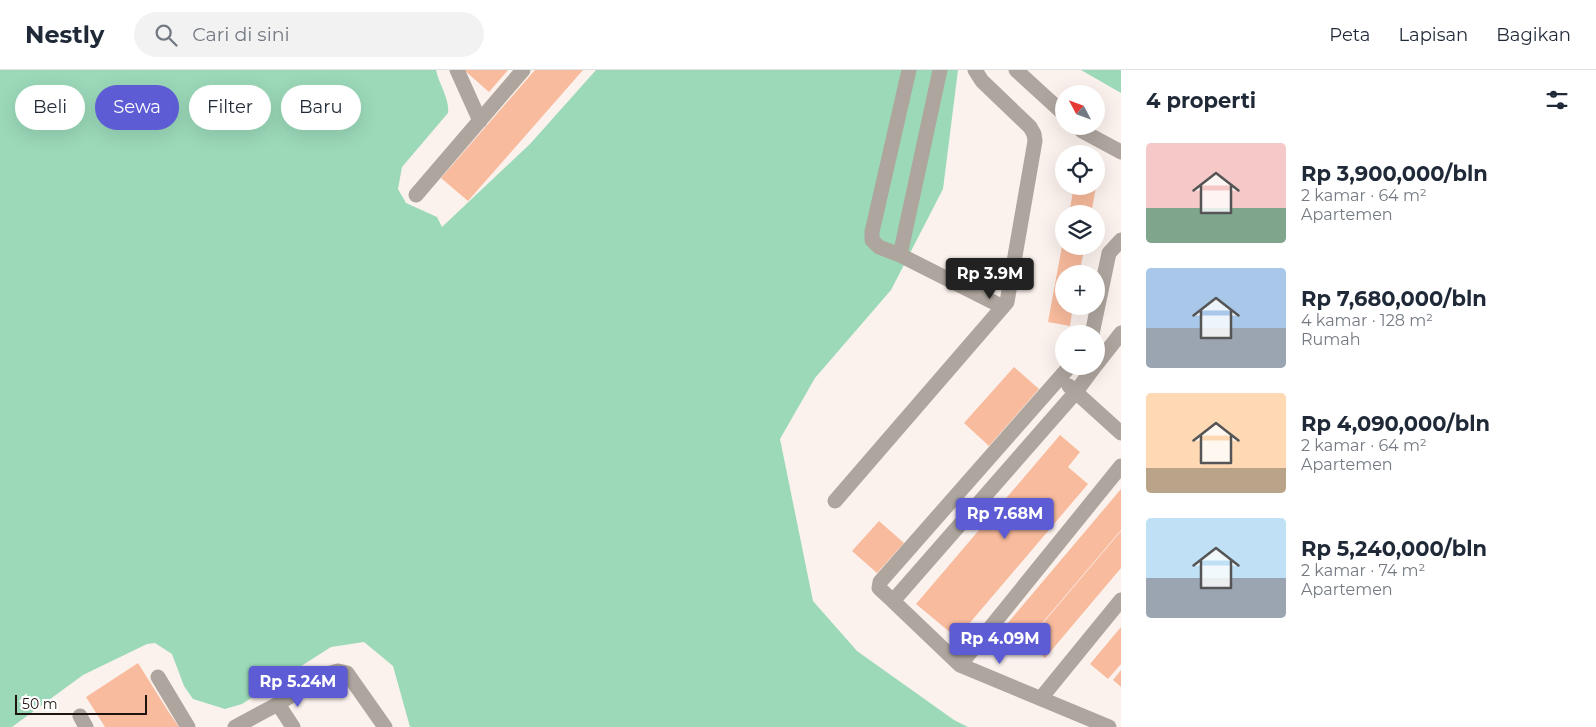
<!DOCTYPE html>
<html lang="id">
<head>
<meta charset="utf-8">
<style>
	:root { --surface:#fff; --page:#f2f2f3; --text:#1f2937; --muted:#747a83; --line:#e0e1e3; --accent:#5d5cd4 }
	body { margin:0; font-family:Montserrat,sans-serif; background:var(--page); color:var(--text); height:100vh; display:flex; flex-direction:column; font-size:19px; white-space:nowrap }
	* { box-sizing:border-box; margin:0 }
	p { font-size:16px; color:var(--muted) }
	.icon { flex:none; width:28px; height:28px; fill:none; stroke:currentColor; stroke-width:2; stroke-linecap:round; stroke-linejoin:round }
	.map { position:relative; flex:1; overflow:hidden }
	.side { display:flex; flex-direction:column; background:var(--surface); width:475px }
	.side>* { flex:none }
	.guide { position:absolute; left:15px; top:15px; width:475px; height:45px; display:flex; gap:10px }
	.needle { width:32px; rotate:311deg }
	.controls { position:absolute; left:1055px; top:15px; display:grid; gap:10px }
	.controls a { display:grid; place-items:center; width:50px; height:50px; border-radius:50%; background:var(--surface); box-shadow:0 5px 20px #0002; font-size:25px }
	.scale { position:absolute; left:15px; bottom:12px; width:132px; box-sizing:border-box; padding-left:5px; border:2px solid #1e1511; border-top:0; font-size:14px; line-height:18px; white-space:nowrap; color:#1e1511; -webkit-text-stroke:4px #fff; paint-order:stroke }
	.price { position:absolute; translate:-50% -42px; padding:0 11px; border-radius:5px; background:var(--accent); color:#fff; font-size:16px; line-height:32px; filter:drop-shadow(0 1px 2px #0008) }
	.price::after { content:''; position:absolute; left:50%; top:30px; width:15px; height:11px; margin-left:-8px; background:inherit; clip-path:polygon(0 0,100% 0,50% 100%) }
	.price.active { background:#222; color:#fff }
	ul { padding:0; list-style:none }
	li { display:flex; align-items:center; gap:15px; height:125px; padding:0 25px }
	li span { display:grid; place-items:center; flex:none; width:140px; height:100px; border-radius:5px; color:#555 }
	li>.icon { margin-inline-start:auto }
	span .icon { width:60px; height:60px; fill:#fffc; stroke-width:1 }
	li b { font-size:21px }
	h2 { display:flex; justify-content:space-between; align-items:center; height:60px; padding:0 25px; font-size:21px }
	.pill { padding:0 18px; border-radius:22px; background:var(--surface); box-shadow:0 5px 20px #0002; font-size:18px; line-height:45px }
	.pill.active { background:var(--accent); color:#fff }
	header { display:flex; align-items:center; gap:30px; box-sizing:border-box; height:70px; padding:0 25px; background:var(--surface); border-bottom:1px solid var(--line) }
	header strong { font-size:24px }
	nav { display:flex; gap:28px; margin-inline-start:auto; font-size:18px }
	.search { width:350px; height:45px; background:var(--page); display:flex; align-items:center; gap:12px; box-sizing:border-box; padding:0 18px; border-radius:28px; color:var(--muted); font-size:19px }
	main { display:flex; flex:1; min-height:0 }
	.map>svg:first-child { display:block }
	.green { fill:#9bd9b9 }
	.building { fill:#f8bb9d }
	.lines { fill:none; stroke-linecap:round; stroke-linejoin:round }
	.minor { stroke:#aea69e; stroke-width:15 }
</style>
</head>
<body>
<header>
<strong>Nestly</strong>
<div class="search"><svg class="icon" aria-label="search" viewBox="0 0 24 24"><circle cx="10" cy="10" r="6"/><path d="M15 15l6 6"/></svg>Cari di sini</div>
<nav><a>Peta</a><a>Lapisan</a><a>Bagikan</a></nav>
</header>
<main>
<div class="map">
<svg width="1121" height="657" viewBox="0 0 1121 657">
	<rect width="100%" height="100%" fill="#fcf2ed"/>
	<path class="green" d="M 0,0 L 436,0 C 439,14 450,30 448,43 L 402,97 L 398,119 L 406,133 L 437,147 L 442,157 L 530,74 L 596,0 L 958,0 L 943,119 L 891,220 L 815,308 L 780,369 L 813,531 L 857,581 L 954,650 L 968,657 L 410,657 L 393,596 L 364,572 L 331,577 L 242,634 L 225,639 L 193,629 L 184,616 L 172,584 L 155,573 L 147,574 L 83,605 L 12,657 L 0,657 Z
		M 1081,0 L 1121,0 L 1121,23 Z"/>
	<path class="building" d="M 464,0 L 508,0 L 489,22 Z
		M 535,0 L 583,0 L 468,131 L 441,108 Z
		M 1074,116 L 1096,117 L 1091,144 L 1069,144 Z
		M 1062,176 L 1085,176 L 1079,204 L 1064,204 L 1064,236 L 1073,236 L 1070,256 L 1048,252 Z
		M 1014,297 L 1039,319 L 989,376 L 964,353 Z
		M 1060,365 L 1080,382 L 1068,397 L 1088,414 L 957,568 L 916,534 Z
		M 1121,419 L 1121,460 L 1021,578 L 1001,561 Z
		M 879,451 L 904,473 L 877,503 L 852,481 Z
		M 1121,461 L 1121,498 L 1045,588 L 1027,572 Z
		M 1121,557 L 1121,594 L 1108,609 L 1090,594 Z
		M 138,593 L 168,641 L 179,657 L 105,657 L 86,627 Z
		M 1121,600 L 1121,617 L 1113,610 Z"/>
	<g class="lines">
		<path class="minor" d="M 457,0 L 480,51
			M 909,0 L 872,162 L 872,170 L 879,177 L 900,185 L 1003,237
			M 1016,0 L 1064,44
			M 1077,56 L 1082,61 L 1121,82
			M 416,125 L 523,0
			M 900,185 L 940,0
			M 1092,264 L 1109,183 L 1121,170
			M 1096,295 L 1121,263
			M 1070,296 L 880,512 L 879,518 L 893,531 L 1075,323 L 1095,296
			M 1069,316 L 1121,363
			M 835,431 L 1007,232 L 1035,71 L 1034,64 L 1030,57 L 982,11 L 975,0
			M 893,531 L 960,595 L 1109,657
			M 960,595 L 1121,396
			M 158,607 L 188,657
			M 1041,628 L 1121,530
			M 278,634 L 293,657
			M 80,646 L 86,657
			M 235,657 L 278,634 L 324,605 L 338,601 L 347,603 L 385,657"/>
	</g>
</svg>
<div class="controls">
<a><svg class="needle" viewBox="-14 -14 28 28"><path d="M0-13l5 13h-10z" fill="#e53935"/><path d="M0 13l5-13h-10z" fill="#747a83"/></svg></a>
<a><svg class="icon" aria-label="locate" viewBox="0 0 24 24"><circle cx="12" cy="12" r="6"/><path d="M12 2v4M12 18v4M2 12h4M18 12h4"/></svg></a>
<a><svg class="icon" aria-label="layers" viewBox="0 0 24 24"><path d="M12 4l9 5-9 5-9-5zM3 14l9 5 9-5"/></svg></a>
<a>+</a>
<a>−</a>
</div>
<div class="scale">50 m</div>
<b class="price active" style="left:990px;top:230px">Rp 3.9M</b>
<b class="price" style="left:1005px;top:470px">Rp 7.68M</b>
<b class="price" style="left:1000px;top:595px">Rp 4.09M</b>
<b class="price" style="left:298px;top:638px">Rp 5.24M</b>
<div class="guide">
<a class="pill">Beli</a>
<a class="pill active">Sewa</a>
<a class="pill">Filter</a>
<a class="pill">Baru</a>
</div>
</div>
<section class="side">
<h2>4 properti<svg class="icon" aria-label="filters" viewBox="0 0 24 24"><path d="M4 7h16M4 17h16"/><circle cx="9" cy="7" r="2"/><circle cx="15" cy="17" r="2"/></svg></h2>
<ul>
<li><span style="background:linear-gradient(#f6c9c9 65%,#7fa58c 0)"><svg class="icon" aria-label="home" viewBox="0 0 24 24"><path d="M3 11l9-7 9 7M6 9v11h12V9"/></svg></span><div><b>Rp 3,900,000/bln</b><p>2 kamar · 64 m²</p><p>Apartemen</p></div></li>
<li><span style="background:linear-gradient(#a9c7e8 60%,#9aa5b1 0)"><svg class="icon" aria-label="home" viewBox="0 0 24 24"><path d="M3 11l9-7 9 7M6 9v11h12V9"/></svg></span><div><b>Rp 7,680,000/bln</b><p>4 kamar · 128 m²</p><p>Rumah</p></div></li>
<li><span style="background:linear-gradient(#ffd9b3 75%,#b9a48a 0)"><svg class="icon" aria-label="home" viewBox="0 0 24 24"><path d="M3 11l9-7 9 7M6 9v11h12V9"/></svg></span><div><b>Rp 4,090,000/bln</b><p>2 kamar · 64 m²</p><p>Apartemen</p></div></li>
<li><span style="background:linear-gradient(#bfe0f5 60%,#9aa5b1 0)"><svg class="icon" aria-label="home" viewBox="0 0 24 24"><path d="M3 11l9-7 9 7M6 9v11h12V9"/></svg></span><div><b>Rp 5,240,000/bln</b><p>2 kamar · 74 m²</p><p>Apartemen</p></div></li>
</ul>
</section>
</main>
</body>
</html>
